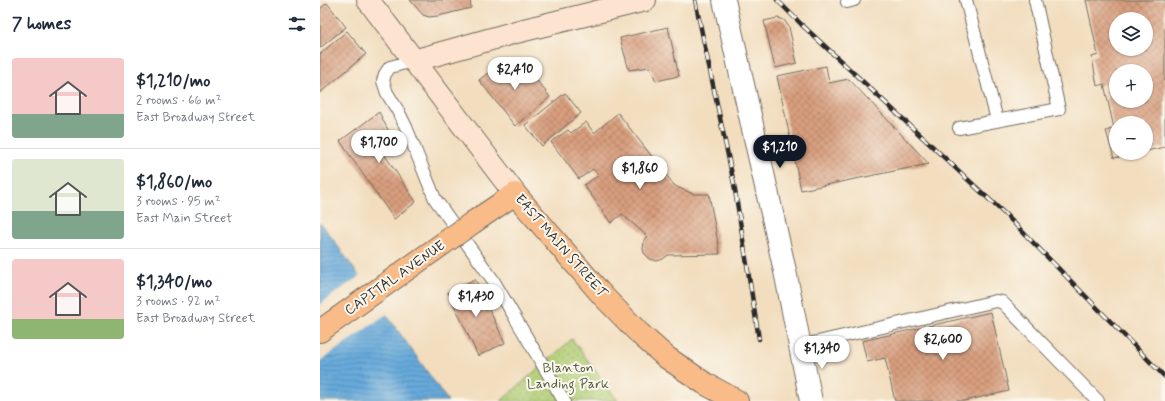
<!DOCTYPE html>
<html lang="en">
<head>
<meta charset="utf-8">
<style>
	:root { --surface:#fff; --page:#f6f6f7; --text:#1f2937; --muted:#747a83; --line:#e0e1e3; --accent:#111827 }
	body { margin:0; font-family:Mynerve,sans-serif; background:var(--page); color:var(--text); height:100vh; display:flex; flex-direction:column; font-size:15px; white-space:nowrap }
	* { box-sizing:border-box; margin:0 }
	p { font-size:13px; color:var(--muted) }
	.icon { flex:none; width:22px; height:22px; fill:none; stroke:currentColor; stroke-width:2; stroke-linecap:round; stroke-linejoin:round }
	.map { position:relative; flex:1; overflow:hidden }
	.side { display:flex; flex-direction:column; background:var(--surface); width:320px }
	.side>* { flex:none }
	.buttons { position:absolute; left:789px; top:12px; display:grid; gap:8px }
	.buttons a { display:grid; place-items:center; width:44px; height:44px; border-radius:50%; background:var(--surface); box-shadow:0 1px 3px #0004; font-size:20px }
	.price { position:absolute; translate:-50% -34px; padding:0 9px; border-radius:14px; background:#fff; color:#222; font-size:13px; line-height:26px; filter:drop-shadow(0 1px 2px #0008) }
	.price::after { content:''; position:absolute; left:50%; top:24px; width:12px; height:9px; margin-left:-6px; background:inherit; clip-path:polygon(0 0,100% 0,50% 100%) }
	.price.selected { background:var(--accent); color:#fff }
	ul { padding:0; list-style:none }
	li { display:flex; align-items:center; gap:12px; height:100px; padding:0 12px }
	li+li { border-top:1px solid var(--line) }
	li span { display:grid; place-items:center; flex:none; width:112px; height:80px; border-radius:4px; color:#555 }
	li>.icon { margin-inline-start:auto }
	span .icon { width:48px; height:48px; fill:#fffc; stroke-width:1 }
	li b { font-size:17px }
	h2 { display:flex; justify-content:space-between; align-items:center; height:48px; padding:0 12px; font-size:17px }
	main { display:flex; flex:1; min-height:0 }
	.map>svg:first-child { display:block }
	.park { fill:url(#park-dots); stroke:#6e7c50 }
	.water { fill:url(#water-rules); stroke:#496a83 }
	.pier { fill:#f2ddbe }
	.building { fill:url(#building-cross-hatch); fill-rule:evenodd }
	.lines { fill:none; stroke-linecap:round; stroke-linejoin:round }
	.service-casing { stroke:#71695e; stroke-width:14 }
	.minor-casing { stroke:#71695e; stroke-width:24 }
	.secondary-casing { stroke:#71695e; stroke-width:24 }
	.primary-casing { stroke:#71695e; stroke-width:24 }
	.service { stroke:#fff; stroke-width:12 }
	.minor { stroke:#fff; stroke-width:22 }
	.secondary { stroke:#fde4d0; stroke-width:22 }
	.primary { stroke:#f9bc89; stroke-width:22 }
	.rail-casing { stroke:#2b2b2b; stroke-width:4.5 }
	.rail { stroke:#fbf7ec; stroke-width:3; stroke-dasharray:9; stroke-linecap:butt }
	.primary-bridge-casing { stroke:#71695e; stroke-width:24; stroke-linecap:butt }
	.primary-bridge { stroke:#f9bc89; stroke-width:22 }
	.labels { text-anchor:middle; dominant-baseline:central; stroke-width:4; stroke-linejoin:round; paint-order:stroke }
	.street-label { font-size:14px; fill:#2b2b2b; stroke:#fbf7ec }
	.park-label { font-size:14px; fill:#535c41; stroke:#fbf7ec }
</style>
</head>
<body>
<main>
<section class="side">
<h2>7 homes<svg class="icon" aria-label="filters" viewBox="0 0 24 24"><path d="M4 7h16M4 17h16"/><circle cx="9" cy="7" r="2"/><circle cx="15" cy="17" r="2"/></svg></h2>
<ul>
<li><span style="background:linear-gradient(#f6c9c9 70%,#7fa58c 0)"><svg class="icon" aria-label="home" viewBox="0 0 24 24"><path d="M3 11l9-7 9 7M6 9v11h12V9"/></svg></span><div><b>$1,210/mo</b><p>2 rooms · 66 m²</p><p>East Broadway Street</p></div></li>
<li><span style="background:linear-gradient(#dfe7d0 65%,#7fa58c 0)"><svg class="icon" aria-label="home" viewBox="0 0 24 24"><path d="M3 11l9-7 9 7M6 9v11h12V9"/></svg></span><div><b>$1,860/mo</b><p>3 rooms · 95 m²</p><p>East Main Street</p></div></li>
<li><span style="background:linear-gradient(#f6c9c9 75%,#8fb573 0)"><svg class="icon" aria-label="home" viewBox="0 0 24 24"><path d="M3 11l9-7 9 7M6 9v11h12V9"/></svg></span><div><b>$1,340/mo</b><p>3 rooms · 92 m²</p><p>East Broadway Street</p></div></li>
</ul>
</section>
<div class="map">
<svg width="845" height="401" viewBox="0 0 845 401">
	<defs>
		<pattern id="park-dots" width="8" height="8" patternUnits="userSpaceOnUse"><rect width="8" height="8" fill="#b0cd74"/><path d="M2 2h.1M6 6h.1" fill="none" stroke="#98b065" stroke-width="1.8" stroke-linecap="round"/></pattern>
		<pattern id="water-rules" width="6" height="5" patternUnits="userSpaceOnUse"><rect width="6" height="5" fill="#67aadb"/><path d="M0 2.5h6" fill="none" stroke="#558bb2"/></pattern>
		<pattern id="building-cross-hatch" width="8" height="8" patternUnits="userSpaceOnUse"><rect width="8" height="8" fill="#d99f7f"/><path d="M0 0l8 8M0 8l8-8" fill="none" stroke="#b08268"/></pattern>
	</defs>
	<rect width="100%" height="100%" fill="#fbf7ec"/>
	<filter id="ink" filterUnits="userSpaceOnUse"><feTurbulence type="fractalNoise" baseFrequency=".025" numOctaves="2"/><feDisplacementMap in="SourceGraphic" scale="8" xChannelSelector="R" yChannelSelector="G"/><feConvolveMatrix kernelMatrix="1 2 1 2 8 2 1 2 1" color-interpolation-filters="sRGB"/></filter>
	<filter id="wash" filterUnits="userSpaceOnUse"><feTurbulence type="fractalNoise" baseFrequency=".012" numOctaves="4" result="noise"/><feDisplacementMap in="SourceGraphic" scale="16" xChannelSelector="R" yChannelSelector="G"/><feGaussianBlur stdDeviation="0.9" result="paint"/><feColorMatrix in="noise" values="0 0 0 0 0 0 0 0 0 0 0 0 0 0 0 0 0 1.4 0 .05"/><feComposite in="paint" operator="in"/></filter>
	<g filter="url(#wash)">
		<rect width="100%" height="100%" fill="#f2ddbe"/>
		<path class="park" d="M 252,339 L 298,401 L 181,401 Z"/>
		<path class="water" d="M 0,223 L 12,238 L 128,401 L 0,401 Z"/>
		<path class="pier" d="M 41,275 L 68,313 L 0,361 L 0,304 Z"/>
		<g id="blocks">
			<path class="building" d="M 90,0 L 150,0 L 151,8 L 118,16 L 109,17 L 103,15 Z
				M 766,0 L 845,0 L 845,147 L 826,151 L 826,123 L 796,123 L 796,153 L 814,154 L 794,158 L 786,131 L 794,128 L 784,84 L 777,86 L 772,57 L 778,55 ZM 796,19 L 826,19 L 826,49 L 796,49 ZM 796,71 L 826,71 L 826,101 L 796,101 Z
				M 7,3 L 26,27 L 0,48 L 0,9 Z
				M 458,18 L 464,20 L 469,27 L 477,63 L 455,68 L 444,21 Z
				M 348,27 L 359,76 L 336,81 L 330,67 L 309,70 L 300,38 Z
				M 27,31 L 46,54 L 0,93 L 0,54 Z
				M 185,60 L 193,70 L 203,63 L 230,97 L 195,126 L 159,80 Z
				M 506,66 L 509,83 L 529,79 L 609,164 L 481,190 L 457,76 Z
				M 245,93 L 261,113 L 222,146 L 205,125 Z
				M 59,112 L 76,146 L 64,154 L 96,202 L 74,219 L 20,141 Z
				M 298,113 L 354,185 L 359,188 L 373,194 L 389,194 L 400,254 L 348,255 L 343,259 L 337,261 L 330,259 L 324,253 L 323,249 L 324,241 L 325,238 L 328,237 L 302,214 L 291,223 L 264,185 L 279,175 L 273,169 L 259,179 L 231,142 L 248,130 L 251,133 L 266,122 L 274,133 Z
				M 155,279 L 185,343 L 158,356 L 128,292 Z
				M 671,312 L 689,391 L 644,401 L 575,401 L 565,358 L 547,362 L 542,341 Z"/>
		</g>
	</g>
	<g filter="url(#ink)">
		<use href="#blocks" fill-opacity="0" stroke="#71695e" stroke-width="1"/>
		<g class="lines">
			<g class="service-casing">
				<path id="service" d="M 646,0 L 677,120
					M 527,2 L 534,0
					M 93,61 L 70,67 L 65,74 L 63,81 L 67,93 L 78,111 L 86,127 L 115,199 L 173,280 L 244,401
					M 639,128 L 739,109 L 715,0
					M 480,346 L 676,301 L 682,302 L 778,401"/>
			</g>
			<g class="minor-casing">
				<path id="minor" d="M 404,0 L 465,271 L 491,401"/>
			</g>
			<g class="secondary-casing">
				<path id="secondary" d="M 48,0 L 195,194
					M 93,61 L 196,32 L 325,0"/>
			</g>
			<g class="primary-casing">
				<path id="primary" d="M 155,221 L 195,194 L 283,296 L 320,334 L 346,357 L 384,383 L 417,401
					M 0,331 L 131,238"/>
			</g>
			<use href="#service" class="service"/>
			<use href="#minor" class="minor"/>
			<use href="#secondary" class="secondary"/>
			<use href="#primary" class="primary"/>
			<g class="rail-casing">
				<path id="rail" d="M 375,0 L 414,184 L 439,339
					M 457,0 L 481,24 L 687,216 L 845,377"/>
			</g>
			<use href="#rail" class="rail"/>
			<g class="primary-bridge-casing">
				<path id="primary-bridge" d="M 131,238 L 155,221"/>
			</g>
			<use href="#primary-bridge" class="primary-bridge"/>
		</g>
	</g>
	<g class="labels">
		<g class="street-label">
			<text transform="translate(241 246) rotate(49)">EAST MAIN STREET</text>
			<text transform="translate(75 278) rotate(-35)">CAPITAL AVENUE</text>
		</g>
		<g class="park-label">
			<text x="248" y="368">Blanton<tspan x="248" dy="16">Landing Park</tspan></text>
		</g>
	</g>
</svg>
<div class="buttons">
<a><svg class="icon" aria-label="layers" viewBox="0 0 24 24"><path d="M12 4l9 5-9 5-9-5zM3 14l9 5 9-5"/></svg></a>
<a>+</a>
<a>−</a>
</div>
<b class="price" style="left:195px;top:91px">$2,410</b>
<b class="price" style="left:59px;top:164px">$1,700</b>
<b class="price selected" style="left:460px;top:169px">$1,210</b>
<b class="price" style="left:320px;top:190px">$1,860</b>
<b class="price" style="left:156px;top:318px">$1,430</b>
<b class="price" style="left:623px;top:361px">$2,600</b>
<b class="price" style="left:502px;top:370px">$1,340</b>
</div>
</main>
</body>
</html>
